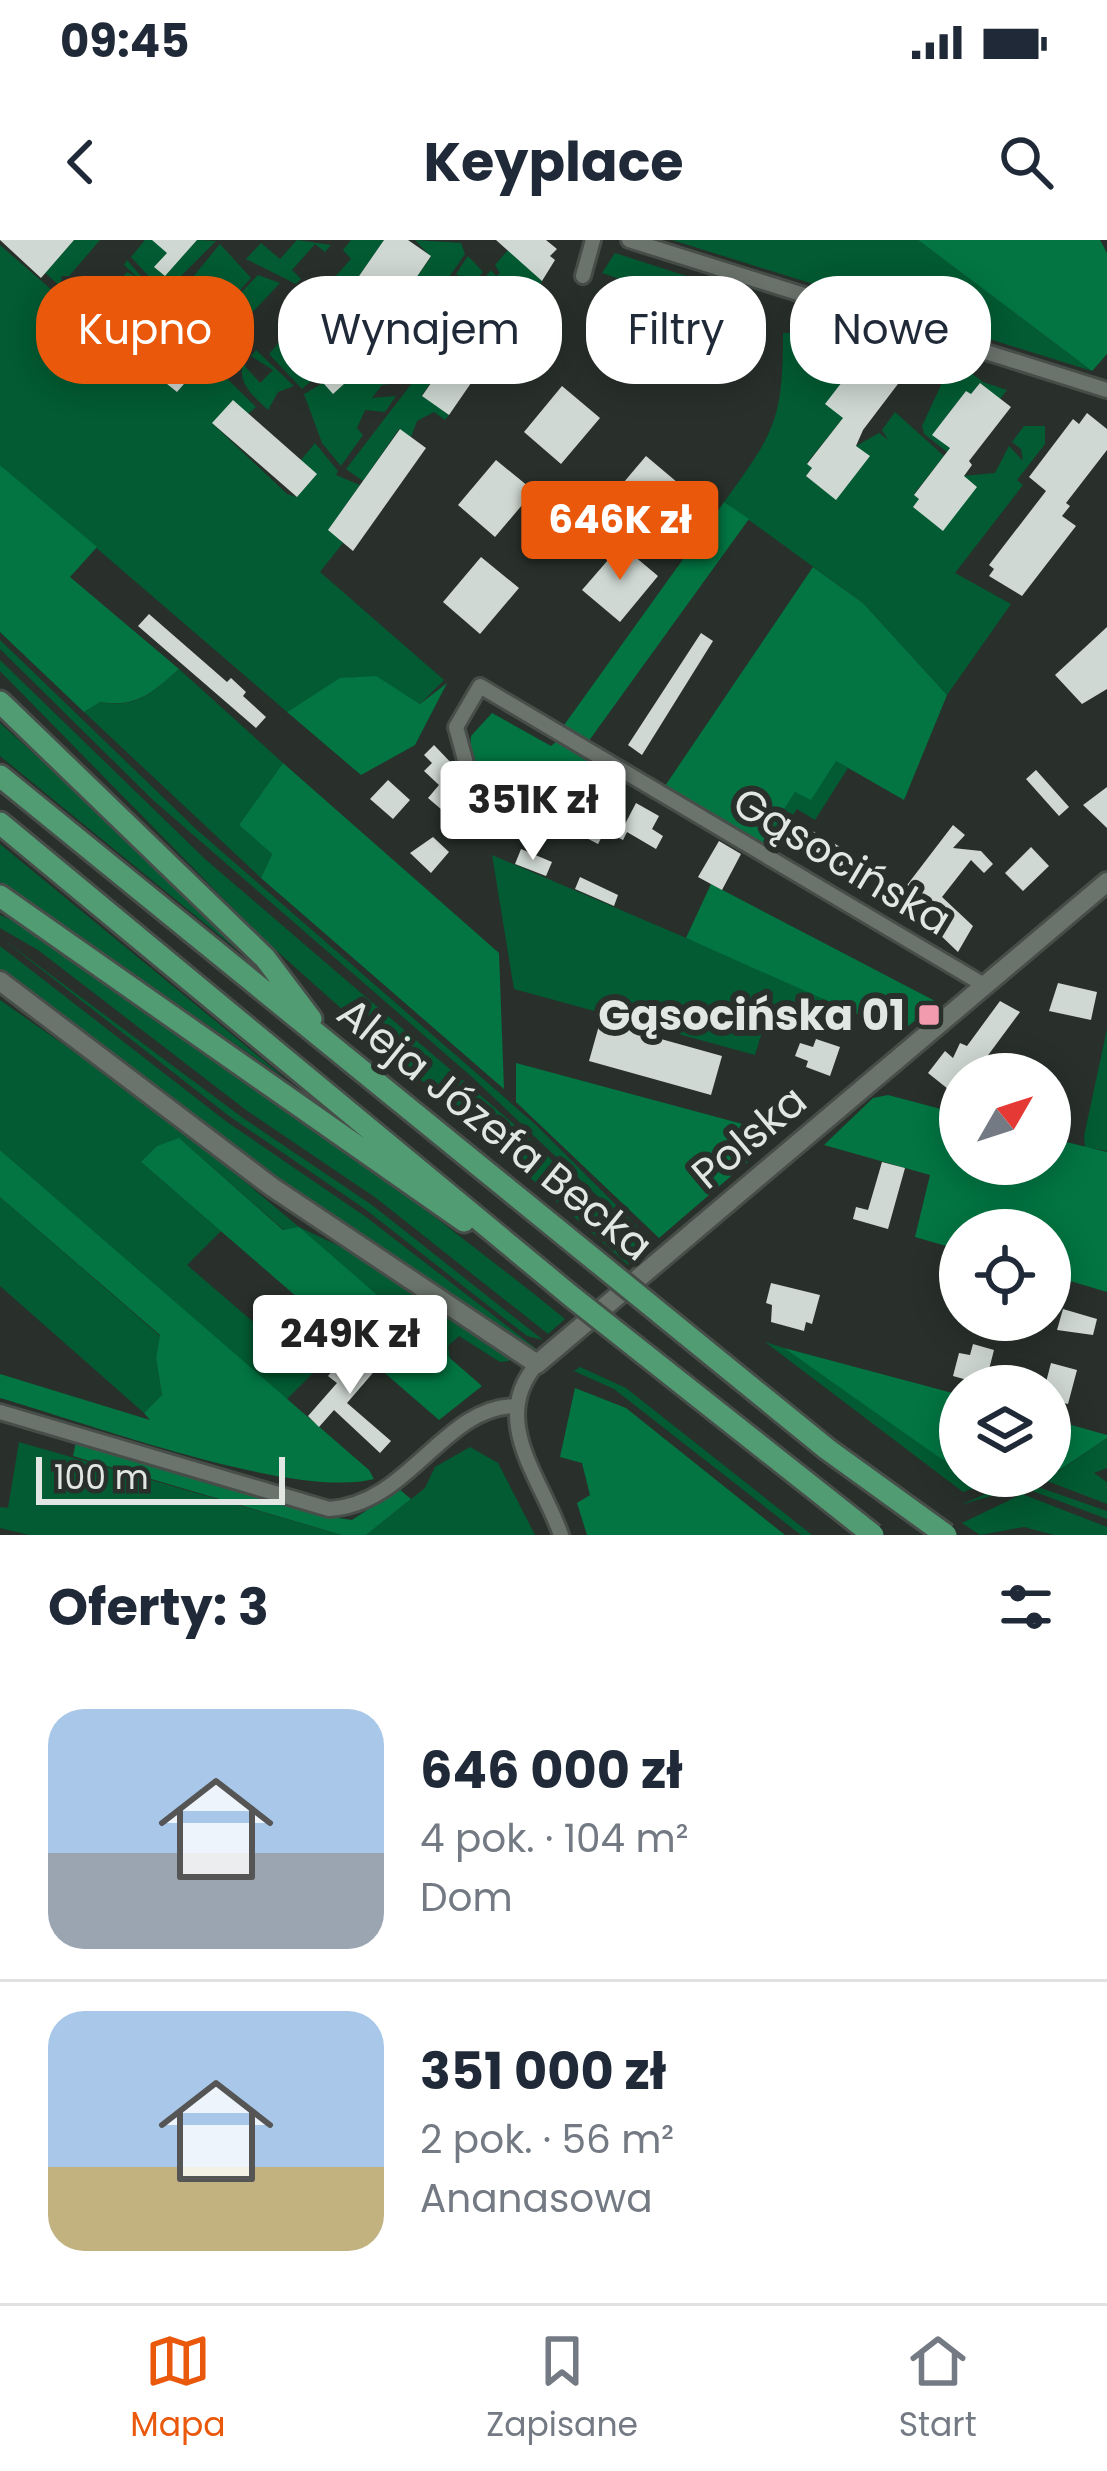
<!DOCTYPE html>
<html lang="pl">
<head>
<meta charset="utf-8">
<style>
	:root { --surface:#fff; --page:#f6f6f7; --text:#1f2937; --muted:#747a83; --line:#e0e1e3; --accent:#ea580c }
	body { margin:0; font-family:Poppins,sans-serif; background:var(--page); color:var(--text); height:100vh; display:flex; flex-direction:column; font-size:45px; white-space:nowrap }
	* { box-sizing:border-box; margin:0 }
	p { font-size:39px; color:var(--muted) }
	.icon { flex:none; width:66px; height:66px; fill:none; stroke:currentColor; stroke-width:2; stroke-linecap:round; stroke-linejoin:round }
	.map { position:relative; height:1295px; overflow:hidden }
	.drawer { display:flex; flex-direction:column; background:var(--surface); flex:1 }
	.drawer>* { flex:none }
	.guide { position:absolute; left:36px; top:36px; width:1035px; height:108px; display:flex; gap:24px }
	.needle { width:78px; rotate:51deg }
	.buttons { position:absolute; left:939px; top:813px; display:grid; gap:24px }
	.buttons a { display:grid; place-items:center; width:132px; height:132px; border-radius:50%; background:var(--surface); box-shadow:0 6px 30px #0003; font-size:60px }
	.scale { position:absolute; left:36px; bottom:30px; width:249px; box-sizing:border-box; padding-left:12px; border:6px solid #e2e7e3; border-top:0; font-size:33px; line-height:42px; white-space:nowrap; color:#e2e7e3; -webkit-text-stroke:9px #29302b; paint-order:stroke }
	.price { position:absolute; translate:-50% -102px; padding:0 27px; border-radius:12px; background:#fff; color:#222; font-size:39px; line-height:78px; filter:drop-shadow(0 3px 6px #0008) }
	.price::after { content:''; position:absolute; left:50%; top:72px; width:36px; height:27px; margin-left:-18px; background:inherit; clip-path:polygon(0 0,100% 0,50% 100%) }
	.price.active { background:var(--accent); color:#fff }
	ul { padding:0; list-style:none }
	li { display:flex; align-items:center; gap:36px; height:300px; padding:0 48px }
	li+li { border-top:3px solid var(--line) }
	li span { display:grid; place-items:center; flex:none; width:336px; height:240px; border-radius:36px; color:#555 }
	li>.icon { margin-inline-start:auto }
	span .icon { width:144px; height:144px; fill:#fffc; stroke-width:1 }
	li b { font-size:51px }
	h2 { display:flex; justify-content:space-between; align-items:center; height:144px; padding:0 48px; font-size:51px }
	.tag { padding:0 42px; border-radius:48px; background:var(--surface); box-shadow:0 6px 30px #0003; font-size:42px; line-height:108px }
	.tag.active { background:var(--accent); color:#fff }
	.status { display:flex; justify-content:space-between; align-items:center; height:84px; padding:0 60px; background:var(--surface); direction:ltr }
	.status svg { height:33px; fill:currentColor }
	header { display:flex; justify-content:space-between; align-items:center; height:156px; padding:0 48px; background:var(--surface); font-size:54px; font-weight:700 }
	.menu { display:flex; justify-content:space-around; align-items:center; height:168px; border-top:3px solid var(--line); background:var(--surface); font-size:33px; color:var(--muted) }
	.menu a { display:grid; justify-items:center; gap:6px }
	.menu .active { color:var(--accent) }
	.map>svg:first-child { display:block }
	.green { fill:#025b32 }
	.forest { fill:#027542 }
	.building { fill:#cfd8d2 }
	.lines { fill:none; stroke-linecap:round; stroke-linejoin:round }
	.street-casing { stroke:#474e4a; stroke-width:20 }
	.secondary-casing { stroke:#474e4a; stroke-width:24 }
	.primary-casing { stroke:#474e4a; stroke-width:27 }
	.street { stroke:#6b736d; stroke-width:14 }
	.secondary { stroke:#6b736d; stroke-width:18 }
	.primary { stroke:#519c72; stroke-width:21 }
	.primary-bridge-casing { stroke:#474e4a; stroke-width:27; stroke-linecap:butt }
	.primary-bridge { stroke:#519c72; stroke-width:21 }
	.poi-dot { fill:#f29aae; stroke:#29302b; stroke-width:4.5 }
	.labels { text-anchor:middle; dominant-baseline:central; stroke-width:12; stroke-linejoin:round; paint-order:stroke }
	.street-label { font-size:42px; fill:#e2e7e3; stroke:#29302b }
	.poi-label { font-size:42px; font-weight:bold; fill:#e2e7e3; stroke:#29302b; text-anchor:end }
</style>
</head>
<body>
<div class="status"><b>09:45</b><svg viewBox="0 0 49 12"><path d="M0 12V9h3v3zM5 12V6h3v6zM10 12V3h3v9zM15 12V0h3v12zM26 1h20v11H26zM47 4h2v5h-2z"/></svg></div>
<header><svg class="icon" aria-label="back" viewBox="0 0 24 24"><path d="M15 5l-7 7 7 7"/></svg>Keyplace<svg class="icon" aria-label="search" viewBox="0 0 24 24"><circle cx="10" cy="10" r="6"/><path d="M15 15l6 6"/></svg></header>
<div class="map">
<svg width="1107" height="1295" viewBox="0 0 1107 1295">
	<rect width="100%" height="100%" fill="#29302b"/>
	<path class="green" d="M 74,0 L 100,0 L 69,36 L 62,36 L 60,46 L 45,33 Z
		M 145,0 L 157,0 L 177,22 L 197,0 L 216,1 L 164,53 L 131,17 Z
		M 297,0 L 331,5 L 325,12 L 315,4 L 292,30 L 301,39 L 296,44 L 246,19 L 261,3 L 280,19 Z
		M 351,0 L 384,0 L 357,39 L 396,66 L 431,17 L 415,0 L 461,3 L 465,14 L 445,43 L 458,53 L 467,42 L 456,34 L 468,16 L 483,32 L 436,89 L 394,88 L 334,38 L 351,19 L 343,10 Z
		M 672,0 L 918,0 L 1092,131 Z
		M 220,4 L 251,38 L 222,70 L 210,60 L 187,86 L 196,95 L 191,100 L 169,66 Z
		M 0,5 L 150,135 L 154,132 L 177,152 L 197,129 L 162,99 L 173,86 L 256,167 L 248,174 L 232,161 L 213,184 L 287,254 L 297,257 L 316,235 L 301,220 L 315,203 L 338,231 L 336,235 L 360,245 L 329,289 L 343,303 L 320,332 L 444,440 L 420,464 C 355,422 350,432 287,472 L 0,225 Z
		M 508,10 L 542,41 L 524,76 L 520,72 L 521,65 L 526,68 L 532,60 L 531,49 L 516,36 L 504,61 L 492,54 L 457,105 L 440,93 L 491,30 L 496,36 L 500,33 L 495,25 Z
		M 615,13 L 708,43 L 701,67 L 602,33 Z
		M 127,20 L 160,58 L 143,76 L 112,49 L 127,32 L 137,37 L 124,25 Z
		M 258,35 L 280,43 L 218,109 L 218,117 L 208,117 L 193,103 Z
		M 330,43 L 387,91 L 407,97 L 411,126 L 399,143 L 382,145 L 372,158 L 396,156 L 385,172 L 365,170 L 357,188 L 363,195 L 341,226 L 322,203 L 304,154 L 323,143 L 334,153 L 378,112 L 345,78 L 301,118 L 317,136 L 302,149 L 269,114 Z
		M 823,78 L 904,104 L 902,110 L 916,119 L 913,123 L 899,113 L 894,128 L 873,112 L 864,123 L 859,120 L 843,178 L 807,223 L 812,228 L 806,236 L 836,259 L 869,217 L 856,206 L 879,193 L 888,200 L 882,190 L 895,172 L 944,216 L 914,254 L 919,259 L 977,247 L 963,236 L 995,233 L 1009,206 L 1023,221 L 1021,209 L 1012,202 L 1024,186 L 1045,186 L 1045,204 L 1017,240 L 1023,245 L 955,333 L 1011,364 L 947,455 L 863,363 L 724,262 C 775,192 783,180 783,93 L 812,93 L 813,84 Z
		M 437,97 L 454,109 L 422,155 L 449,175 L 445,180 L 434,172 L 417,181 L 411,197 L 399,189 L 363,241 L 346,229 L 412,143 L 408,139 Z
		M 256,110 L 294,146 L 278,152 L 268,170 C 254,157 237,143 243,124 L 260,143 L 273,130 L 251,116 Z
		M 953,119 L 983,142 L 1007,150 L 1000,159 L 980,143 L 971,154 L 966,151 L 933,194 L 950,208 L 947,212 L 924,194 L 922,186 Z
		M 0,400 L 197,590 L 536,885 L 654,1003 L 650,1006 L 472,837 L 153,560 L 0,409 Z
		M 0,420 L 205,619 L 523,892 L 644,1011 L 628,1025 L 259,695 L 0,431 Z
		M 179,429 L 283,523 L 239,585 L 272,614 L 261,638 L 84,472 L 100,462 C 137,469 152,453 179,429 Z
		M 0,483 L 103,576 L 241,713 L 0,516 Z
		M 836,521 L 848,528 L 815,580 L 797,569 L 771,608 L 763,603 L 795,552 Z
		M 0,604 L 286,839 L 0,642 Z
		M 492,615 L 824,757 L 810,790 L 768,772 L 755,815 L 514,749 Z
		M 0,675 L 25,686 C 209,812 392,939 565,1079 L 548,1094 L 376,958 L 246,870 L 38,710 L 0,688 Z
		M 0,697 L 243,878 L 372,965 L 543,1100 L 527,1096 L 365,969 L 229,876 Z
		M 0,706 L 227,882 L 366,977 L 538,1110 L 519,1104 L 431,1040 L 327,976 L 0,730 Z
		M 0,760 L 166,876 L 299,987 L 375,1023 L 510,1114 L 509,1121 L 500,1122 L 459,1096 L 448,1106 L 451,1121 L 299,988 L 284,990 L 180,899 L 157,906 L 142,923 L 221,991 L 187,1025 L 313,1133 L 286,1160 L 0,910 Z
		M 1107,789 L 1107,911 L 1085,907 L 1084,896 Z
		M 0,957 L 160,1096 L 156,1118 L 162,1155 L 144,1173 L 0,1046 Z
		M 765,1102 L 784,1108 L 960,1229 L 960,1236 L 1009,1236 L 963,1252 Z
		M 580,1127 L 626,1148 L 812,1295 L 801,1295 L 614,1149 L 574,1131 Z
		M 1107,1198 L 1107,1228 L 1094,1233 L 1107,1242 L 1107,1264 L 1034,1236 L 1053,1235 Z
		M 19,1202 L 342,1295 L 29,1295 L 0,1288 L 0,1267 L 8,1268 Z
		M 470,1207 L 498,1223 L 535,1295 L 366,1295 L 425,1248 L 435,1227 Z
		M 1018,1240 L 1107,1271 L 1107,1279 L 1022,1247 L 960,1265 Z
		M 1022,1254 L 1107,1287 L 1107,1295 L 1054,1295 L 1024,1287 L 980,1295 L 962,1283 Z"/>
	<path class="forest" d="M 918,0 L 1100,0 L 1107,13 L 1107,114 L 1092,131 Z
		M 0,225 L 97,307 L 70,337 L 179,429 C 152,453 137,468 100,462 L 84,472 L 0,392 Z
		M 724,262 L 749,279 L 588,502 L 562,488 Z
		M 813,327 L 863,363 L 947,455 L 904,560 L 836,521 L 811,560 L 795,552 L 763,603 L 665,546 Z
		M 376,436 L 420,464 L 447,443 L 415,505 L 361,535 L 287,472 L 340,438 Z
		M 492,473 L 551,506 L 558,500 L 591,517 L 552,563 L 469,520 L 471,496 Z
		M 283,523 L 499,713 L 504,849 L 261,638 L 272,614 L 239,585 Z
		M 711,644 L 937,762 L 900,793 L 686,698 Z
		M 516,823 L 780,894 L 659,998 L 516,862 Z
		M 888,855 L 960,874 L 960,924 L 1050,924 L 1050,898 L 1107,912 L 1107,1052 L 1050,1035 L 1050,990 L 960,990 L 960,1010 L 915,997 L 930,935 L 824,905 L 873,858 Z
		M 179,898 L 283,990 L 299,987 L 482,1146 L 439,1180 L 141,922 L 157,906 Z
		M 0,910 L 369,1230 L 374,1239 C 295,1260 87,1183 0,1158 L 0,1134 L 150,1180 L 144,1173 L 162,1155 L 156,1118 L 160,1095 L 0,957 Z
		M 784,1108 L 960,1155 L 960,1229 L 940,1218 Z
		M 575,1148 L 626,1168 L 785,1295 L 587,1295 L 577,1263 L 590,1255 L 582,1223 L 560,1217 Z
		M 1050,1179 L 1107,1195 L 1107,1198 L 1052,1235 Z
		M 76,1202 L 338,1278 L 352,1280 L 399,1249 L 411,1259 L 366,1295 L 342,1295 L 73,1216 Z"/>
	<path class="building" d="M 0,0 L 74,0 L 41,38 Z
		M 152,0 L 197,0 L 165,36 L 154,27 L 167,13 Z
		M 384,0 L 408,0 L 431,16 L 397,66 L 357,39 Z
		M 496,0 L 546,0 L 557,9 L 550,16 L 555,20 L 542,41 Z
		M 493,54 L 520,72 L 449,175 L 422,156 Z
		M 112,55 L 197,129 L 177,152 L 86,79 Z
		M 346,77 L 378,113 L 333,154 L 301,118 Z
		M 873,112 L 904,136 L 863,190 L 856,206 L 870,216 L 836,260 L 806,236 L 812,228 L 807,224 L 843,178 L 825,164 L 859,120 L 864,123 Z
		M 980,143 L 1011,167 L 969,221 L 972,225 L 964,236 L 977,247 L 943,291 L 913,267 L 919,259 L 914,255 L 950,208 L 932,195 L 966,151 L 971,154 Z
		M 562,146 L 600,178 L 561,224 L 524,192 Z
		M 233,160 L 317,234 L 297,257 L 212,183 Z
		M 1087,173 L 1107,189 L 1107,210 L 1066,263 L 1070,266 L 1062,276 L 1076,286 L 1022,356 L 989,336 L 994,329 L 989,325 L 1046,251 L 1029,237 L 1073,179 L 1079,184 Z
		M 400,189 L 426,208 L 353,311 L 328,290 Z
		M 646,216 L 684,248 L 645,294 L 607,262 Z
		M 496,220 L 534,251 L 495,297 L 458,265 Z
		M 621,305 L 658,336 L 620,382 L 582,350 Z
		M 481,317 L 519,348 L 480,394 L 443,362 Z
		M 149,374 L 227,442 L 231,438 L 246,452 L 243,456 L 266,477 L 256,488 L 138,386 Z
		M 1107,387 L 1107,449 L 1082,464 L 1055,435 Z
		M 701,393 L 713,401 L 642,515 L 628,505 Z
		M 434,505 L 456,528 L 459,547 L 449,557 L 466,571 L 456,582 L 428,558 L 439,545 L 424,531 L 432,523 L 424,515 Z
		M 1036,530 L 1069,567 L 1059,576 L 1026,539 Z
		M 583,538 L 598,546 L 588,564 L 625,584 L 636,563 L 659,576 L 652,589 L 663,596 L 656,609 L 627,592 L 623,600 L 605,591 L 598,604 L 546,577 L 542,584 L 512,570 L 522,549 L 557,567 L 563,555 L 572,560 Z
		M 388,540 L 410,560 L 393,579 L 370,559 Z
		M 1107,547 L 1107,588 L 1083,565 Z
		M 802,585 L 863,620 L 857,632 L 848,637 L 837,632 L 795,607 Z
		M 953,585 L 965,595 L 953,608 L 981,611 L 993,624 L 984,633 L 971,620 L 942,657 L 973,686 L 958,712 L 936,691 L 946,680 L 918,656 L 912,663 L 901,653 Z
		M 433,597 L 449,612 L 431,633 L 410,613 Z
		M 719,601 L 741,614 L 722,650 L 698,637 Z
		M 1031,607 L 1049,626 L 1023,651 L 1005,633 Z
		M 521,609 L 552,622 L 546,636 L 515,624 Z
		M 580,637 L 618,655 L 614,666 L 575,649 Z
		M 1058,743 L 1097,752 L 1091,780 L 1049,771 Z
		M 1000,761 L 1020,772 L 986,818 L 996,822 L 992,834 L 960,834 L 948,849 L 928,833 L 945,811 L 953,818 L 960,803 L 967,806 Z
		M 600,782 L 722,816 L 711,855 L 589,821 Z
		M 816,799 L 840,807 L 830,836 L 806,827 L 808,821 L 795,816 L 800,803 L 813,807 Z
		M 882,922 L 905,928 L 888,989 L 853,979 L 856,967 L 868,970 Z
		M 771,1043 L 820,1055 L 812,1084 L 806,1082 L 804,1091 L 771,1082 L 772,1065 L 766,1063 Z
		M 1063,1069 L 1097,1079 L 1093,1095 L 1057,1090 Z
		M 973,1104 L 994,1110 L 985,1145 L 953,1136 L 959,1113 L 970,1115 Z
		M 353,1106 L 378,1127 L 347,1163 L 391,1201 L 380,1213 L 334,1170 L 319,1187 L 308,1176 L 337,1143 L 328,1136 Z
		M 1051,1123 L 1077,1130 L 1068,1164 L 1050,1160 L 1050,1146 L 1045,1146 Z"/>
	<g class="lines">
		<g class="street-casing">
			<path id="street" d="M 629,0 L 1107,150
				M 583,36 L 593,0
				M 483,585 L 456,487 L 480,446 L 984,745
				M 537,1124 C 488,1180 542,1239 561,1295
				M 0,1172 L 329,1269 C 409,1265 444,1165 517,1166"/>
		</g>
		<g class="secondary-casing">
			<path id="secondary" d="M 0,741 L 272,947 L 537,1124 L 1107,642"/>
		</g>
		<g class="primary-casing">
			<path id="primary" d="M 0,462 L 265,718 L 311,779
				M 0,536 L 596,1021
				M 0,583 L 571,1056
				M 0,656 L 464,981"/>
		</g>
		<use href="#street" class="street"/>
		<use href="#secondary" class="secondary"/>
		<use href="#primary" class="primary"/>
		<g class="primary-bridge-casing">
			<path id="primary-bridge" d="M 596,1021 L 827,1209 L 946,1295
				M 571,1056 L 873,1295"/>
		</g>
		<use href="#primary-bridge" class="primary-bridge"/>
	</g>
	<rect class="poi-dot" x="917" y="763" width="24" height="24" rx="6"/>
	<g class="labels">
		<g class="street-label">
			<text transform="translate(842 621) rotate(31)">Gąsocińska</text>
			<text transform="translate(495 889) rotate(39)">Aleja Józefa Becka</text>
			<text transform="translate(749 897) rotate(-40)">Polska</text>
		</g>
		<g class="poi-label">
			<text x="905" y="775">Gąsocińska 01</text>
		</g>
	</g>
</svg>
<div class="buttons">
<a><svg class="needle" viewBox="-14 -14 28 28"><path d="M0-13l5 13h-10z" fill="#e53935"/><path d="M0 13l5-13h-10z" fill="#747a83"/></svg></a>
<a><svg class="icon" aria-label="locate" viewBox="0 0 24 24"><circle cx="12" cy="12" r="6"/><path d="M12 2v4M12 18v4M2 12h4M18 12h4"/></svg></a>
<a><svg class="icon" aria-label="layers" viewBox="0 0 24 24"><path d="M12 4l9 5-9 5-9-5zM3 14l9 5 9-5"/></svg></a>
</div>
<div class="scale">100 m</div>
<b class="price active" style="left:620px;top:343px">646K zł</b>
<b class="price" style="left:533px;top:623px">351K zł</b>
<b class="price" style="left:350px;top:1157px">249K zł</b>
<div class="guide">
<a class="tag active">Kupno</a>
<a class="tag">Wynajem</a>
<a class="tag">Filtry</a>
<a class="tag">Nowe</a>
</div>
</div>
<section class="drawer">
<h2>Oferty: 3<svg class="icon" aria-label="filters" viewBox="0 0 24 24"><path d="M4 7h16M4 17h16"/><circle cx="9" cy="7" r="2"/><circle cx="15" cy="17" r="2"/></svg></h2>
<ul>
<li><span style="background:linear-gradient(#a9c7e8 60%,#9aa5b1 0)"><svg class="icon" aria-label="home" viewBox="0 0 24 24"><path d="M3 11l9-7 9 7M6 9v11h12V9"/></svg></span><div><b>646 000 zł</b><p>4 pok. · 104 m²</p><p>Dom</p></div></li>
<li><span style="background:linear-gradient(#a9c7e8 65%,#c2b280 0)"><svg class="icon" aria-label="home" viewBox="0 0 24 24"><path d="M3 11l9-7 9 7M6 9v11h12V9"/></svg></span><div><b>351 000 zł</b><p>2 pok. · 56 m²</p><p>Ananasowa</p></div></li>
</ul>
</section>
<nav class="menu">
<a class="active"><svg class="icon" aria-label="map" viewBox="0 0 24 24"><path d="M3 6l6-2 6 2 6-2v14l-6 2-6-2-6 2zM9 4v14M15 6v14"/></svg>Mapa</a>
<a><svg class="icon" aria-label="saved" viewBox="0 0 24 24"><path d="M7 4h10v16l-5-4-5 4z"/></svg>Zapisane</a>
<a><svg class="icon" aria-label="home" viewBox="0 0 24 24"><path d="M3 11l9-7 9 7M6 9v11h12V9"/></svg>Start</a>
</nav>
</body>
</html>
